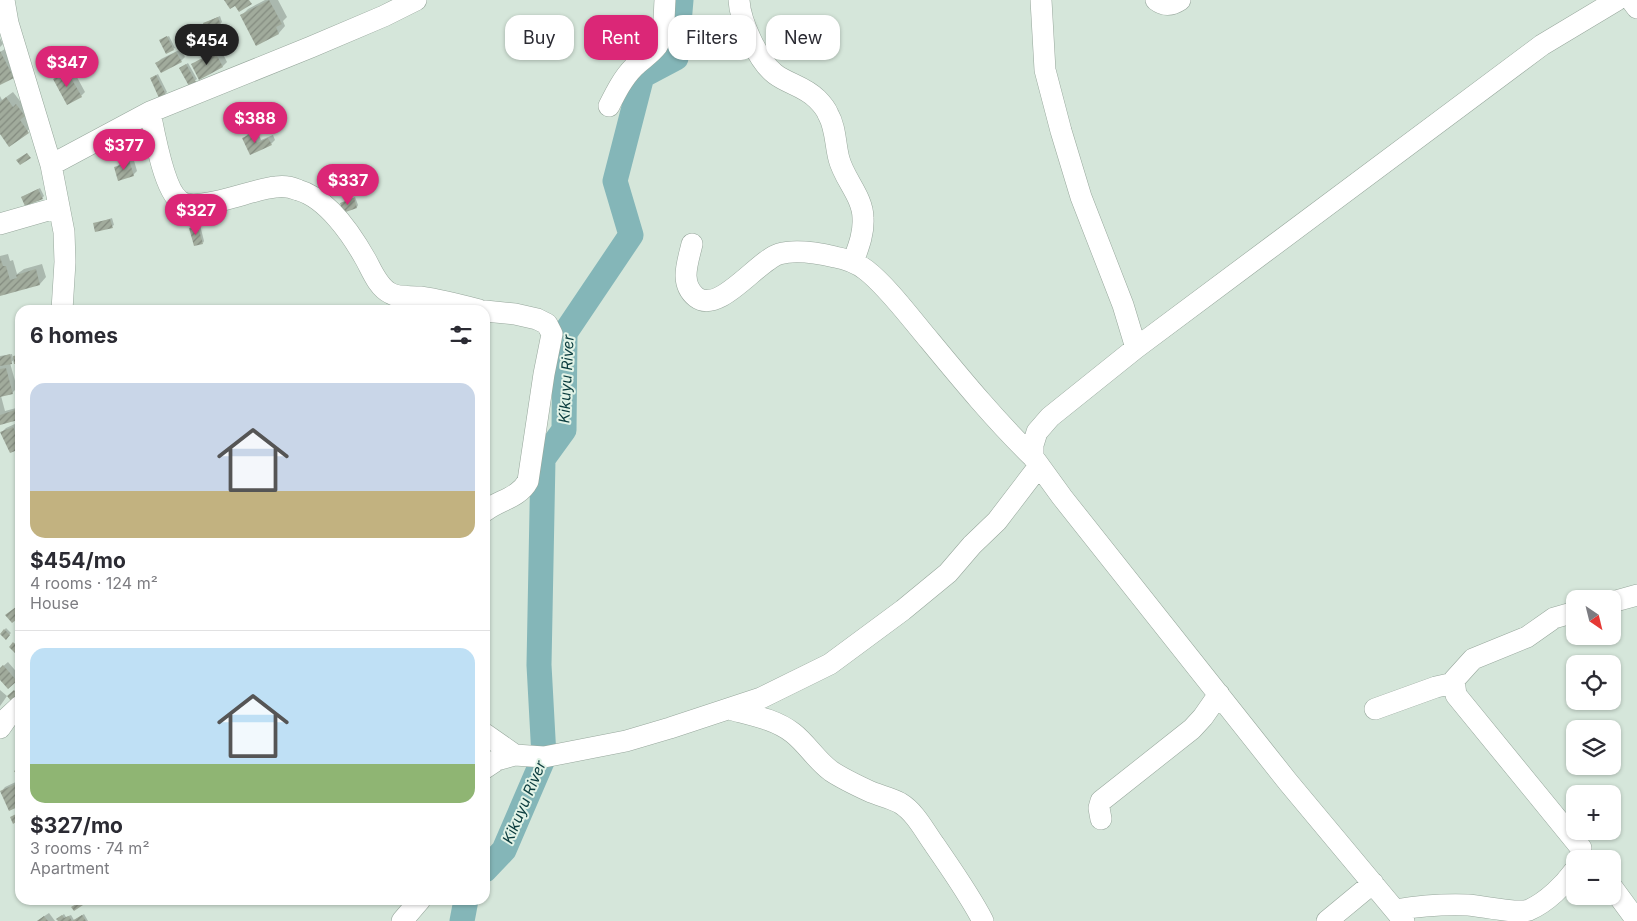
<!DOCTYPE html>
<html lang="en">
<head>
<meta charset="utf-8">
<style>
	:root { --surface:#fff; --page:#f2f2f3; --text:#2b2b33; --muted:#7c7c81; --line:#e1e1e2; --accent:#db2777 }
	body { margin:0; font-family:Inter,sans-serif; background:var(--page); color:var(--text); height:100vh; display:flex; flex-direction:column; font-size:19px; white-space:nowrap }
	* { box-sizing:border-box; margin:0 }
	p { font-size:16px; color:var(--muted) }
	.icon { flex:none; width:28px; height:28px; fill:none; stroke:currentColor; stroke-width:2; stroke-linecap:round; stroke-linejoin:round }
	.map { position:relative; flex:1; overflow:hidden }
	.sheet { position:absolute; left:15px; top:305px; width:475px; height:600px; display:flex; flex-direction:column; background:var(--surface); border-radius:15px; box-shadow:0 1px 4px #0004 }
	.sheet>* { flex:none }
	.hud { position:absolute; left:505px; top:15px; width:475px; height:45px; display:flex; gap:10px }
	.needle { width:32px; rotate:145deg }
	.fabs { position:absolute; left:1566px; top:590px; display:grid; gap:10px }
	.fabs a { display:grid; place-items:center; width:55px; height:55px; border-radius:10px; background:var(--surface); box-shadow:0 1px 4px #0004; font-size:25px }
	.price { position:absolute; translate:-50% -42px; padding:0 11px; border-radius:18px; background:var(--accent); color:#fff; font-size:16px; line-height:32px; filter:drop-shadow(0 1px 2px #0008) }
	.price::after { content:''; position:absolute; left:50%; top:30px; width:15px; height:11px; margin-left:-8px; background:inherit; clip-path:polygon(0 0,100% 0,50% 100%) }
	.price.selected { background:#222; color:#fff }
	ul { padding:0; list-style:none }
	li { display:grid; align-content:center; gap:10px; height:265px; padding:0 15px }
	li+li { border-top:1px solid var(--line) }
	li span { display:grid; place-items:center; height:155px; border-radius:15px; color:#555 }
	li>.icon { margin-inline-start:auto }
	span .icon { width:90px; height:90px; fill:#fffc; stroke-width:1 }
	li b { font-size:21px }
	h2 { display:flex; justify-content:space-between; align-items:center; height:60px; padding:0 15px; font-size:21px }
	.chip { padding:0 18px; border-radius:15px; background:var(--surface); box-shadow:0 1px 4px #0004; font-size:18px; line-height:45px }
	.chip.selected { background:var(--accent); color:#fff }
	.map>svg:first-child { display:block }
	.shadow { fill:#0003 }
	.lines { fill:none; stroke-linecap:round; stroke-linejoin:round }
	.river { stroke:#84b6b8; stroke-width:25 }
	.building { fill:url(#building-hatch) }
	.minor-casing { stroke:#97a79c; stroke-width:22 }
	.minor { stroke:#fff; stroke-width:21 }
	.labels { text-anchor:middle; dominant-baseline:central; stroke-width:4; stroke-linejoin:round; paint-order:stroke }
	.water-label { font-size:15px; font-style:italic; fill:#0a3b3d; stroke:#e2f3e7 }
</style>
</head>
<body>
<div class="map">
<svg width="1637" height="921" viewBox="0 0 1637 921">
	<defs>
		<pattern id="building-hatch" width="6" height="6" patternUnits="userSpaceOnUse" patternTransform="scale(1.25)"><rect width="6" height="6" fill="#a1ab9c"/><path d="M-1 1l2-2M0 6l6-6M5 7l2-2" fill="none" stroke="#838b7f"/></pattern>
	</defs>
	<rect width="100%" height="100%" fill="#d5e6da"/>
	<path class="shadow" d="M 265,0 L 278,0 L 287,17 L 283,21 L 285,26 L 279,33 L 257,44 L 241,16 L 248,9 Z
		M 220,16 L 222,22 L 220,24 L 205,23 Z
		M 169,36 L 175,48 L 173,49 L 163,39 Z
		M 0,38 L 3,44 L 0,47 Z
		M 220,48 L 227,62 L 223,66 L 200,78 L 193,65 L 197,61 Z
		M 5,49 L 13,76 L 0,82 L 0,52 Z
		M 181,49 L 185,57 L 181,61 L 157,63 L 161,59 Z
		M 65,52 L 68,59 L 67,61 L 52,59 Z
		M 188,63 L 197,79 L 190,84 L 182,67 Z
		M 72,68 L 85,92 L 81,96 L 54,79 Z
		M 158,74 L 167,92 L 165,94 L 151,78 Z
		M 13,92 L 20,101 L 23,99 L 35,125 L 9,145 L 0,132 L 0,96 L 2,100 Z
		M 257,130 L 261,140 L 273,135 L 275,140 L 271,144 L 251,153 L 244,138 L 248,134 Z
		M 133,157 L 137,171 L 133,175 L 115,168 L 126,159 Z
		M 40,188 L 44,196 L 42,198 L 22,197 Z
		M 355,197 L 358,205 L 357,207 L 341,203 Z
		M 112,218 L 114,225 L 112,226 L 94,224 Z
		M 200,225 L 204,241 L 203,243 L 191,229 Z
		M 8,254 L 10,261 L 13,260 L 17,274 L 24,269 L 42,264 L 46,277 L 40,284 L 0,295 L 0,256 Z
		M 12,354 L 13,358 L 16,354 L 20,354 L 20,362 L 15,359 L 10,363 L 17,388 L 13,392 L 1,396 L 5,411 L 20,407 L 20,417 L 18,419 L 0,424 L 0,356 Z
		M 17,423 L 20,430 L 20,447 L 2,432 L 6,428 Z
		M 6,628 L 11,633 L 6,638 L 1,634 Z
		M 16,642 L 20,646 L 15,651 L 10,647 Z
		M 8,662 L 20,676 L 8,687 L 0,678 L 0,669 Z
		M 0,690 L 7,696 L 0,706 Z
		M 20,780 L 20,805 L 1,792 L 5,787 Z
		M 49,913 L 55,921 L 37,921 Z
		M 64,914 L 66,917 L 71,915 L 74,920 L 84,914 L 88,921 L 59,921 L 60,917 Z"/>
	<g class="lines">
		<path class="river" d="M 485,870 L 504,850 L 544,757 L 539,665 L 543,459 L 564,430 L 565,333 L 631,235 L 615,181 L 642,76 L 676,58 L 681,0
			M 462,921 L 466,900"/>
	</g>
	<path class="building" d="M 224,0 L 249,0 L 252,4 L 239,12 L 235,6 L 230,9 Z
		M 269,0 L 282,24 L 276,27 L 279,34 L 256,46 L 240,15 Z
		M 218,17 L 221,25 L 206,31 L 203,23 Z
		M 167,36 L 174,50 L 166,54 L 159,40 Z
		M 0,51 L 14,78 L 0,85 Z
		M 176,52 L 182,62 L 161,73 L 155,63 Z
		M 215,52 L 223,67 L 199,80 L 191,64 Z
		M 63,53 L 68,62 L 53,69 L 48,60 Z
		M 186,64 L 196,82 L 189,86 L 179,68 Z
		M 67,71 L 82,97 L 67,105 L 53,79 Z
		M 156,75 L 166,95 L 159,98 L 150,78 Z
		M 6,97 L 13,107 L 16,104 L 25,116 L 20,120 L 29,133 L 9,147 L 0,134 L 0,102 Z
		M 253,133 L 257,143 L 268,138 L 272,145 L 250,155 L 242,138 Z
		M 27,153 L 31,158 L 20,165 L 16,160 Z
		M 129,160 L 134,176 L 118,181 L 114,167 L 121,165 L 120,163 Z
		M 38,189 L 43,199 L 25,206 L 21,197 Z
		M 354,198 L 357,208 L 343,213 L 340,203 Z
		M 110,219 L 113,228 L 95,232 L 93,223 Z
		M 198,226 L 203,244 L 194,246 L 189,228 Z
		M 0,257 L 3,266 L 6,266 L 10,280 L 17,278 L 16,275 L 36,269 L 40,285 L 0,296 Z
		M 10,354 L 12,364 L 0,366 L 0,357 Z
		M 20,355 L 20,364 L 14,364 L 13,356 Z
		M 6,368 L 13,394 L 0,397 L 0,369 Z
		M 15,410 L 18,420 L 0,425 L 0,415 Z
		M 13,427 L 20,443 L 20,449 L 10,453 L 0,432 Z
		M 20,604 L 20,617 L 12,623 L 5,615 Z
		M 4,629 L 10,635 L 6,640 L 0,634 Z
		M 13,642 L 19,649 L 15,653 L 9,647 Z
		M 3,665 L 17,681 L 8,689 L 0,680 L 0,668 Z
		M 14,690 L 18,696 L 11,701 L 7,696 Z
		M 20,767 L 20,774 L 17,775 L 14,771 Z
		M 18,783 L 20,786 L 20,806 L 9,811 L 0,791 Z
		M 16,814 L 19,820 L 13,824 L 10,817 Z
		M 83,900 L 86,903 L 74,911 L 71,907 Z
		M 62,915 L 64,918 L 69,916 L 72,921 L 82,915 L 86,921 L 58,921 L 56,919 Z
		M 44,916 L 48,921 L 37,921 Z"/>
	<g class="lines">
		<g class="minor-casing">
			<path id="minor" d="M 4,0 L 8,23 L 51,165 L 64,232 L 65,262 L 62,310
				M 739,0 C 740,21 758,61 775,74 C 788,84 804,86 817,99 C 821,103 826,109 828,114 C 836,128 835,144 839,159 C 844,179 863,197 863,218 C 864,234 858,248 853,262
				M 1041,0 L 1045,70 L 1061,131 L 1081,197 L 1123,305 L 1136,348
				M 1156,0 C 1164,6 1171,6 1180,0
				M 1631,0 L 1637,8
				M 609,106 C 616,92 623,78 634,67 C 641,60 651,54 657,46 C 665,33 664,14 665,0
				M 150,112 C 154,132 164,190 180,201 C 197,214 254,188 276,187 C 283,186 291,187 298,190 C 327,198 352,235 366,260 C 372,271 378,287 390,293 C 398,298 410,296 420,297 C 440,300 460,305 479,310
				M 51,165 L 150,112 L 311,47 L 384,16 L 416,0
				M 0,224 L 59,207
				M 692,244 C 688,262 679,283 696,297 C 719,315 757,261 779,254 C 796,249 818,253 835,257 C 846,259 858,264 866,270 C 888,287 912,320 930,341 C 963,381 996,421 1033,457
				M 485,311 L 515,314 L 537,319 L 547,324 L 552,334 L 544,374 L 528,481 C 519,498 499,500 485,511
				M 1612,602 L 1637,595
				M 1575,612 L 1554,618 L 1527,637 L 1473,659 L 1454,680 L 1456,695 L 1581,848 L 1580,859
				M 729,709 C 751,715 775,719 793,733 C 807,744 816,760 831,771 C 843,779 858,786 871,792 C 881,796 891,798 900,803 C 915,812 924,830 934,844 C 951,869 969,894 983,921
				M 1375,709 L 1436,687 L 1454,683
				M 0,728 L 7,718 L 20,706
				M 485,734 L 515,755
				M 485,768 L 497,760 L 515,755 L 544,757 L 626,741 L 670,728 L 761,698 L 830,664 L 903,610 L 948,573 L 972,545 L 997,521 L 1039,466
				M 1101,819 L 1099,808 L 1101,801 L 1192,729 L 1203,717 L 1219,694
				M 1612,887 L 1637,921
				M 1395,910 C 1419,906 1443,904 1468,905 C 1482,906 1517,914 1529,910 C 1547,902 1564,885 1575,870
				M 402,921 L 420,900
				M 1327,921 L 1373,883
				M 1404,921 L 1288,782 L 1062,497 L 1033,457 L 1033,445 L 1037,432 L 1050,417 L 1136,348 L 1542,45 L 1617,0"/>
		</g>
		<use href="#minor" class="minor"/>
	</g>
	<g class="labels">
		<g class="water-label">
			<text transform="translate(566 379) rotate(-87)">Kikuyu River</text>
			<text transform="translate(524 802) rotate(-67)">Kikuyu River</text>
		</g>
	</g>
</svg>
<div class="fabs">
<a><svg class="needle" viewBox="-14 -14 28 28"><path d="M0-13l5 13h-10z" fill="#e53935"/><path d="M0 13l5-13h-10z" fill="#7c7c81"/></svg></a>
<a><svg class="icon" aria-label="locate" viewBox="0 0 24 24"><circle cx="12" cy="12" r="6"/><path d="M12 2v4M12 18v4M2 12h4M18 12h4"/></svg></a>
<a><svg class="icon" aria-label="layers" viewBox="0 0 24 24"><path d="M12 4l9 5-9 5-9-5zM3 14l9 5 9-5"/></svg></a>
<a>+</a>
<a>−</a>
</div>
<b class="price selected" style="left:207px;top:66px">$454</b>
<b class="price" style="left:67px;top:88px">$347</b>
<b class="price" style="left:255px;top:144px">$388</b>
<b class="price" style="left:124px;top:171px">$377</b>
<b class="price" style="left:348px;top:206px">$337</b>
<b class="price" style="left:196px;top:236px">$327</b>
<div class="hud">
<a class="chip">Buy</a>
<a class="chip selected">Rent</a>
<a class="chip">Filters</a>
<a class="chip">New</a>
</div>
<section class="sheet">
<h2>6 homes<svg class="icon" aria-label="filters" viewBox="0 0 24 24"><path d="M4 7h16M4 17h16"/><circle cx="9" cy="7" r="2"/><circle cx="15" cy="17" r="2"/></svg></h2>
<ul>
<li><span style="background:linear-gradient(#c9d6e8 70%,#c2b280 0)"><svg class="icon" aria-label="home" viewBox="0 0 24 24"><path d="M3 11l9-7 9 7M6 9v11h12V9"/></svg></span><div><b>$454/mo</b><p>4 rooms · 124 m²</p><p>House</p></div></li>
<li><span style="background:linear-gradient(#bfe0f5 75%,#8fb573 0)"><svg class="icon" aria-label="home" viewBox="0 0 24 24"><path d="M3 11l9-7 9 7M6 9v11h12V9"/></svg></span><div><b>$327/mo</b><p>3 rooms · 74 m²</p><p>Apartment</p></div></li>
</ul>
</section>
</div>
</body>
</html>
